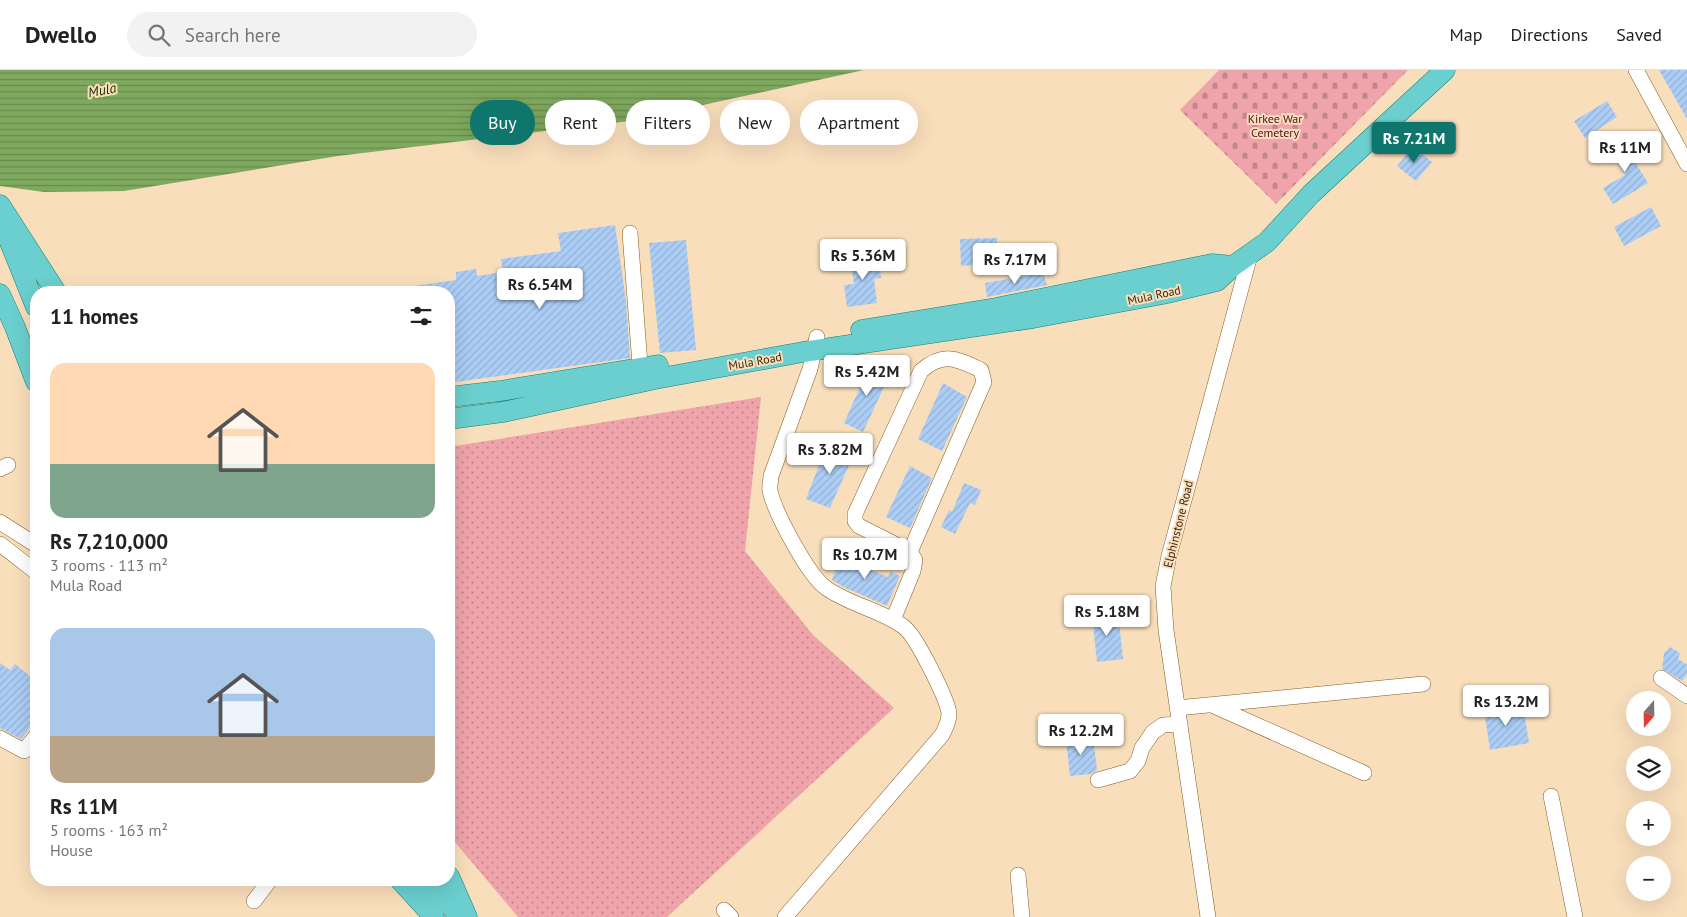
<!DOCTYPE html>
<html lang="en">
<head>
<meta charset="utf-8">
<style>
	:root { --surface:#fff; --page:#f2f2f2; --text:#222; --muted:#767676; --line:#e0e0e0; --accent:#0f766e }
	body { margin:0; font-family:"PT Sans",sans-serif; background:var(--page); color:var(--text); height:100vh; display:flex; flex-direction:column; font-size:19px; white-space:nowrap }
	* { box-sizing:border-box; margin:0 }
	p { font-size:16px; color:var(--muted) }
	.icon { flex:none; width:28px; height:28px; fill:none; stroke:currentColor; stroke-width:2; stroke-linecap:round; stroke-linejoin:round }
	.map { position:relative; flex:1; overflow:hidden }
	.sheet { position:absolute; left:30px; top:216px; width:425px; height:600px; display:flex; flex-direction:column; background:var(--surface); border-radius:20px; box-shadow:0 5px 20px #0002 }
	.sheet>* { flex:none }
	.hud { position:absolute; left:470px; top:30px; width:475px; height:45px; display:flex; gap:10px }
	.needle { width:32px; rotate:200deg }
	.fabs { position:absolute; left:1626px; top:621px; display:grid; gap:10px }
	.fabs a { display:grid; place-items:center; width:45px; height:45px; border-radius:50%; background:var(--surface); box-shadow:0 5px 20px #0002; font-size:25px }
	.price { position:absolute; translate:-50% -42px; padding:0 11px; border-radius:5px; background:#fff; color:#222; font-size:16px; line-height:32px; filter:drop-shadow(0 1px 2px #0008) }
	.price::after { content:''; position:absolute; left:50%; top:30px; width:15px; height:11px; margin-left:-8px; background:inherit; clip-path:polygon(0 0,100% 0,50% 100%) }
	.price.on { background:var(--accent); color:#fff }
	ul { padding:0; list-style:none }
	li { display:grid; align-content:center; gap:10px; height:265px; padding:0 20px }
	li span { display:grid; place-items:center; height:155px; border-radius:15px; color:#555 }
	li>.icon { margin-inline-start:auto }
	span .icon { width:90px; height:90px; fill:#fffc; stroke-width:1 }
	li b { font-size:21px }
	h2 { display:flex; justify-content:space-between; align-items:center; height:60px; padding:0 20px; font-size:21px }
	.tag { padding:0 18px; border-radius:22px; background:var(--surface); box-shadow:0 5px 20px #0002; font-size:18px; line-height:45px }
	.tag.on { background:var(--accent); color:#fff }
	header { display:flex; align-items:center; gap:30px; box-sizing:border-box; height:70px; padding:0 25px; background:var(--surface); border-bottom:1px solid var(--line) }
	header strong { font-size:24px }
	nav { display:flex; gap:28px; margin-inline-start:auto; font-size:18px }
	.search { width:350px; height:45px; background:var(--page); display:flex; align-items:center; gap:12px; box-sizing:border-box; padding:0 18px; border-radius:28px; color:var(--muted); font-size:19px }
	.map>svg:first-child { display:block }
	.grass { fill:url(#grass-dots) }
	.cemetery { fill:url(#cemetery-stones) }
	.water { fill:url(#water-rules) }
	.building { fill:url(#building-hatch) }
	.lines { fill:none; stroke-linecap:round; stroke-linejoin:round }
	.minor-casing { stroke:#855c21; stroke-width:16 }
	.major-casing { stroke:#1a8077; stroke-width:21 }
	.minor { stroke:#fff; stroke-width:15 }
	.major { stroke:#6acfce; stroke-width:20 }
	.labels { text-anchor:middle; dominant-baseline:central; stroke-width:4; stroke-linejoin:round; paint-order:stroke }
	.park-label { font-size:12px; fill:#5b091f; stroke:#f9debb }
	.street-label { font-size:12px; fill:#3c2a12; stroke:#f9debb }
	.water-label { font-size:14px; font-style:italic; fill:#183200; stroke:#f9debb }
</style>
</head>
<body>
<header>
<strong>Dwello</strong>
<div class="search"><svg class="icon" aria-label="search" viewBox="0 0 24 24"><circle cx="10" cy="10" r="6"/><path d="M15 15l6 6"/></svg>Search here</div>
<nav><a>Map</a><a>Directions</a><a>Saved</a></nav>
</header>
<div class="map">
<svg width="1687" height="847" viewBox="0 0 1687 847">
	<defs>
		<pattern id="grass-dots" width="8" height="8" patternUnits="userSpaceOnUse" patternTransform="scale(1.25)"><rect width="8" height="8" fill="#efa4ab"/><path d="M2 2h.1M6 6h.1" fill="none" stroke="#c3868a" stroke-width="1.8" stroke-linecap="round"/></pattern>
		<pattern id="cemetery-stones" width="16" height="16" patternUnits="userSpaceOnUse" patternTransform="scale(1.25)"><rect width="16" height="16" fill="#efa4ab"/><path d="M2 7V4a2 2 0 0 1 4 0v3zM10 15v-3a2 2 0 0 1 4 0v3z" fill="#c3868a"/></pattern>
		<pattern id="water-rules" width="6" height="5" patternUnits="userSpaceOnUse" patternTransform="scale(1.25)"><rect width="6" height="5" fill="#7ea95f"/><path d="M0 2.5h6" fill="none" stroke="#688a4d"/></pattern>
		<pattern id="building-hatch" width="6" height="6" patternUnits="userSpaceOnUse" patternTransform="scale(1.25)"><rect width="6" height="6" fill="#accef6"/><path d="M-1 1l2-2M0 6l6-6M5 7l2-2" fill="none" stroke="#95b1d2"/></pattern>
	</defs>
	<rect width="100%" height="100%" fill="#f9debb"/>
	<path class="grass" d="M 761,327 L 745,481 L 813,565 L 894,638 L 667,847 L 518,847 L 449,765 L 449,377 Z"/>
	<path class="cemetery" d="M 1219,0 L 1408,0 L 1276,134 L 1180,40 Z"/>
	<path class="water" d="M 0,0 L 864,0 L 629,51 L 338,86 L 124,121 L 44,122 L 0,116 Z"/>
	<path class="building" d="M 1659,0 L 1687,0 L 1687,49 Z
		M 1607,31 L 1617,47 L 1585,68 L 1574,51 Z
		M 1628,67 L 1636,80 L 1630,84 L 1648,113 L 1613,134 L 1603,118 L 1625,105 L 1609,79 Z
		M 1413,77 L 1432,92 L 1416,111 L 1397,96 Z
		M 1651,137 L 1661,156 L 1624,176 L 1614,157 Z
		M 615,155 L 626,231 L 630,288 L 449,313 L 449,222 L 415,222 L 414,216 L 456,210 L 456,202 L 476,199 L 477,206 L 503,202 L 501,189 L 561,181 L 558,163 Z
		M 997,168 L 998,189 L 984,189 L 984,194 L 961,196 L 960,169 Z
		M 686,170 L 696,280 L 660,283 L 649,173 Z
		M 878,184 L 881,208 L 874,209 L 877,233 L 847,237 L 844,215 L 854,214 L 850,188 Z
		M 1043,203 L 1047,215 L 987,227 L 985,213 Z
		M 871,293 L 891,302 L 863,362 L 844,353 Z
		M 943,313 L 967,327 L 942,381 L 918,369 Z
		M 828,372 L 854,384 L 830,438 L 806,429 Z
		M 910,396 L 932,408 L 910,458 L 886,447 Z
		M 964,413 L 981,420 L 975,435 L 970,433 L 955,464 L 941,457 L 949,440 L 952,442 Z
		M 841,482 L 853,486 L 856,494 L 888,507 L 891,502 L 900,506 L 887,536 L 853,521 L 849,520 L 832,510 Z
		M 1118,543 L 1123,589 L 1097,592 L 1092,545 Z
		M 1670,577 L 1680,583 L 1678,589 L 1687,595 L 1687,604 L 1682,611 L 1662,599 L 1664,583 Z
		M 0,593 L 10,600 L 15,594 L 36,611 L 36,650 L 21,669 L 0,658 Z
		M 1523,635 L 1529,673 L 1490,680 L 1484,639 Z
		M 1093,667 L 1097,700 L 1091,704 L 1070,706 L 1066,670 Z"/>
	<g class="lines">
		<g class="minor-casing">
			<path id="minor" d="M 1636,0 L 1687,94
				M 630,163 L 641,308
				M 0,399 L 8,395
				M 0,452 L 36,475
				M 0,474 L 36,502
				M 893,550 L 913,501 L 915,490 L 910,482 L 859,456 L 855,451 L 855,444 L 921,301 C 943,281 957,289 981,300 L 984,312 L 910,482
				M 1661,608 L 1687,626
				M 1214,636 L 1364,703
				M 1177,638 L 1423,614
				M 0,668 L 24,681 L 36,666
				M 1098,710 L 1130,701 L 1138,691 L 1142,678 L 1153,662 L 1163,655 L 1180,654
				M 1551,726 L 1575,847
				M 1018,805 L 1022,847
				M 254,831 L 270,810
				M 724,840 L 731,847
				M 785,847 L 942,665 C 945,659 949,652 949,644 C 948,630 916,566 904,557 C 881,540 850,535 826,518 C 808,505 775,443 770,421 C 769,416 771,411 771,406 L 810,299 L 817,267
				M 1208,847 L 1166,560 L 1163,516 L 1169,486 L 1250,185"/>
		</g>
		<g class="major-casing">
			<path id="major" d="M 0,135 L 56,222
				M 5,160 L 36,237
				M 0,224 L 15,257 L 36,312
				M 861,260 L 996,238 L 1212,194 L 1233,196
				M 449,327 L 500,321 L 658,295
				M 449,349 L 503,342 L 655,309 L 803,282 L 1033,248 L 1163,224 L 1217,211 L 1233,196 L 1267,172 L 1311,124 L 1445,0
				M 449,806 L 467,847
				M 400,810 L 434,847
				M 427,810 L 460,847"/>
		</g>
		<use href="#minor" class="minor"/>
		<use href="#major" class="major"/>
	</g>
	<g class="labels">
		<g class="park-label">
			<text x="1275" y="48">Kirkee War<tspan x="1275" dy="14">Cemetery</tspan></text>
		</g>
		<g class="street-label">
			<text transform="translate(1154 225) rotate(-12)">Mula Road</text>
			<text transform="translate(755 291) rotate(-10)">Mula Road</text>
			<text transform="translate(1178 454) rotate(-76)">Elphinstone Road</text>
		</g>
		<g class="water-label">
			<text transform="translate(102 20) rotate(-11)">Mula</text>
		</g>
	</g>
</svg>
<div class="fabs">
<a><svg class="needle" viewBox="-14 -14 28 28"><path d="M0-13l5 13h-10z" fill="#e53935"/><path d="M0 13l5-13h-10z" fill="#767676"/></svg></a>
<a><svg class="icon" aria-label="layers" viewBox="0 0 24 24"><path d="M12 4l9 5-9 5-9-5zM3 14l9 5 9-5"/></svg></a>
<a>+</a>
<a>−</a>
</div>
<b class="price on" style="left:1414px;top:94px">Rs 7.21M</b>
<b class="price" style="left:1625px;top:103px">Rs 11M</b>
<b class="price" style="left:863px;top:211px">Rs 5.36M</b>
<b class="price" style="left:1015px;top:215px">Rs 7.17M</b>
<b class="price" style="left:540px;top:240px">Rs 6.54M</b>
<b class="price" style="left:867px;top:327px">Rs 5.42M</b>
<b class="price" style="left:830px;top:405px">Rs 3.82M</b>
<b class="price" style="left:865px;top:510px">Rs 10.7M</b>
<b class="price" style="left:1107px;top:567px">Rs 5.18M</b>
<b class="price" style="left:1506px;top:657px">Rs 13.2M</b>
<b class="price" style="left:1081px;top:686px">Rs 12.2M</b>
<div class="hud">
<a class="tag on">Buy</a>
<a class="tag">Rent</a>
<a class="tag">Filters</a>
<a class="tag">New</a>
<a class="tag">Apartment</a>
</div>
<section class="sheet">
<h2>11 homes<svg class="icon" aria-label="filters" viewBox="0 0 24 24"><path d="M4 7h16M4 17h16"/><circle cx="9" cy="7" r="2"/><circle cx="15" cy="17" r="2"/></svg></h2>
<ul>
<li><span style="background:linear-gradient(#ffd9b3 65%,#7fa58c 0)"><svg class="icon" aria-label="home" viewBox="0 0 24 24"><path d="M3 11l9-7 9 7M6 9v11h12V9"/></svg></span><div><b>Rs 7,210,000</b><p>3 rooms · 113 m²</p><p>Mula Road</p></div></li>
<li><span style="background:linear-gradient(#a9c7e8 70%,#b9a48a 0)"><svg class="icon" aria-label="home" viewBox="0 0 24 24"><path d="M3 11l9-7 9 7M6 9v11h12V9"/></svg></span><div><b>Rs 11M</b><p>5 rooms · 163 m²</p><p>House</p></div></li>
</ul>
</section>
</div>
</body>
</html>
